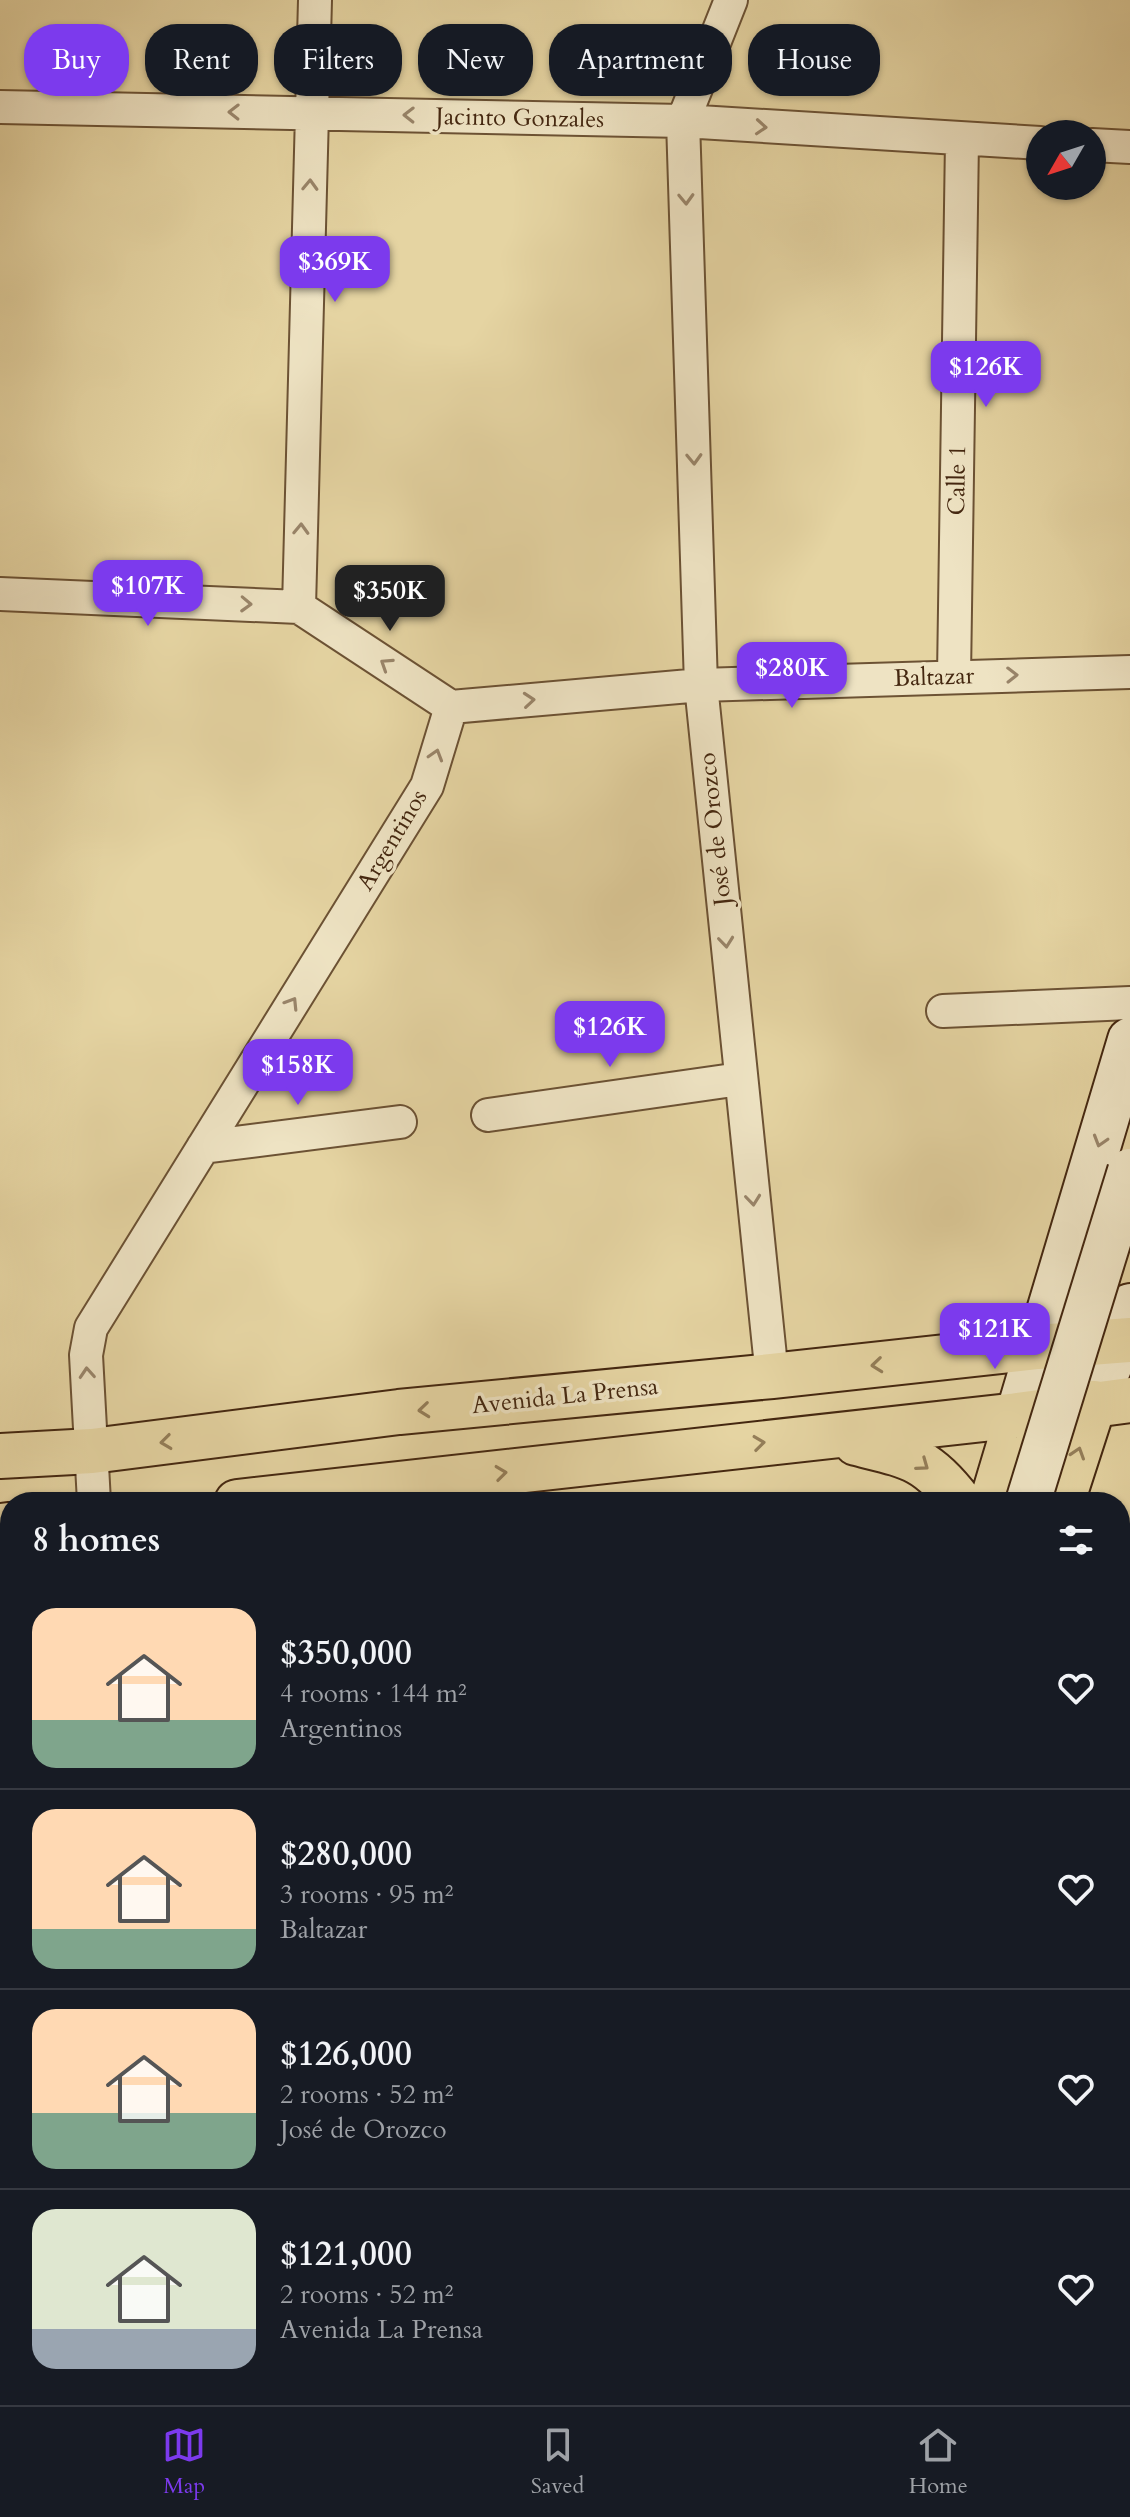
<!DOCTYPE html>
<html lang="en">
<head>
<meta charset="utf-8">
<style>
	:root { --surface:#171b24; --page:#20242c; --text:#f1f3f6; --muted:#9ea1a6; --line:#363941; --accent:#7c3aed }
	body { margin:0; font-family:Cardo,serif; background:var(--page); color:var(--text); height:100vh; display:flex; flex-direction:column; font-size:30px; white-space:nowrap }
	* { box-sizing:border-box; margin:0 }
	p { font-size:26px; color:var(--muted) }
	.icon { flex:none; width:44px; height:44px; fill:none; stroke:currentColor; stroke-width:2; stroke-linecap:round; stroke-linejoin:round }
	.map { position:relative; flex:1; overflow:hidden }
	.panel { position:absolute; left:0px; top:1492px; width:1130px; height:914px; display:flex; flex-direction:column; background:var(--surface); border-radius:32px 32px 0 0; box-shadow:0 2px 6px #0004 }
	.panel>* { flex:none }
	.top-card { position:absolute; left:24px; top:24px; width:1082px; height:72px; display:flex; gap:16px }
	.needle { width:52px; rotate:231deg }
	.controls { position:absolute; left:1026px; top:120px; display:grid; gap:16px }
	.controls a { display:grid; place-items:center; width:80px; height:80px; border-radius:50%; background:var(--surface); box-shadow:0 2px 6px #0004; font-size:40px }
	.price { position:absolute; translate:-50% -68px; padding:0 18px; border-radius:16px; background:var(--accent); color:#fff; font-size:26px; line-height:52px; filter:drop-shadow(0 2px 4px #0008) }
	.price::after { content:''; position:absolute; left:50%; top:48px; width:24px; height:18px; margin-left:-12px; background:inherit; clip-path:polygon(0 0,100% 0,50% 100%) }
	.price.selected { background:#222; color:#fff }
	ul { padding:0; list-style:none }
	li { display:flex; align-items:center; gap:24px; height:200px; padding:0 32px }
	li+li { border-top:2px solid var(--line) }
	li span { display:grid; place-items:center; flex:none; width:224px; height:160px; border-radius:24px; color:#555 }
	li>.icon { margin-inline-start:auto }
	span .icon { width:96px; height:96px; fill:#fffc; stroke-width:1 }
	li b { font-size:34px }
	h2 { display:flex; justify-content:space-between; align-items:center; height:96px; padding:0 32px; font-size:34px }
	.tag { padding:0 28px; border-radius:32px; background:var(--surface); box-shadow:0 2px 6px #0004; font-size:28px; line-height:72px }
	.tag.selected { background:var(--accent); color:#fff }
	.tabs { display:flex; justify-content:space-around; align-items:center; height:112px; border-top:2px solid var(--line); background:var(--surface); font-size:22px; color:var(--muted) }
	.tabs a { display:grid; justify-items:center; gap:4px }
	.tabs .selected { color:var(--accent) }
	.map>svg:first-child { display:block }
	.building { fill:#98815c; stroke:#442710; stroke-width:2 }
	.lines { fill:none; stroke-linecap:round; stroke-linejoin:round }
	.lane-casing { stroke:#6c5234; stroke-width:20 }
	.street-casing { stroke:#6c5234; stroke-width:36 }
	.secondary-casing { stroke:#442710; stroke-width:48 }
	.primary-casing { stroke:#442710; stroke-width:48 }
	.lane { stroke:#eee3c3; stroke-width:16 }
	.street { stroke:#eee3c3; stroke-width:32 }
	.secondary { stroke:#eee3c3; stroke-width:44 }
	.primary { stroke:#e5d4a2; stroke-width:44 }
	.secondary-bridge-casing { stroke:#442710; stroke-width:48; stroke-linecap:butt }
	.secondary-bridge { stroke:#eee3c3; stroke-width:44 }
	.oneway { stroke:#99856a }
	.oneway2 { stroke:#947e59 }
	.labels { text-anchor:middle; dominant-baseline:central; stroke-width:7; stroke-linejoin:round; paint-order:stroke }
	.street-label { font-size:24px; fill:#442710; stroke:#eee3c3 }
</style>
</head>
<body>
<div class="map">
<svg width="1130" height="2405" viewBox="0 0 1130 2405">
	<rect width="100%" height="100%" fill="#e5d4a2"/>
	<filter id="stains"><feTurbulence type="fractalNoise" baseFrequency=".0025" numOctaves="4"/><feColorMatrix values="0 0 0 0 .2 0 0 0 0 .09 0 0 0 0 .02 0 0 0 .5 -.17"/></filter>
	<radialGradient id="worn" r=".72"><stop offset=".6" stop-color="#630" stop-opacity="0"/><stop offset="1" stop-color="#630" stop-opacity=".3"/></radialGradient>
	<path class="building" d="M 1120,1756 L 1130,1756 L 1130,1931 L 1120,1932 Z
		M 592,2396 L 640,2396 L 635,2405 L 609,2405 Z"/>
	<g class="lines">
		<g class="lane-casing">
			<path id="lane" d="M 1120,1696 L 1130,1695"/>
		</g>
		<g class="street-casing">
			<path id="street" d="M 731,0 L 683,121 L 701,685 L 772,1376
				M 0,107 L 683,121 L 1040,143
				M 1092,145 L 1130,147
				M 0,594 L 299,607
				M 299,607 L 315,0
				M 299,607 L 451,707
				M 954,676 L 962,140
				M 451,707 L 701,685 L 1130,672
				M 943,1011 L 1130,1003
				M 488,1115 L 740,1079
				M 203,1147 L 400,1122
				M 94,1502 L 86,1355 L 91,1328 L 427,786 L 451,707
				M 0,1929 L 10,1928
				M 1120,2288 L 1122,2288"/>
		</g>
		<g class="secondary-casing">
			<path id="secondary" d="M 1094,1403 L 1120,1341 L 1130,1306
				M 1018,1415 L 1130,1040"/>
		</g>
		<g class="primary-casing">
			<path id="primary" d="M 856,1443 C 908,1456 926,1457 960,1502
				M 0,1456 L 92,1451 L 399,1412 L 772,1376 L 1038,1347 L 1130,1340
				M 237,1502 L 1018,1415 L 1130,1400
				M 992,1502 L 1018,1415
				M 1062,1502 L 1094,1403
				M 0,1526 L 10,1525
				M 724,2405 L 727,2396
				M 781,2405 L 784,2396"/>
		</g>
		<use href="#lane" class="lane"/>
		<use href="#street" class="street"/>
		<use href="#secondary" class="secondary"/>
		<use href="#primary" class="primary"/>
		<g class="secondary-bridge-casing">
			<path id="secondary-bridge" d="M 1028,1502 L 1130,1171"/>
		</g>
		<use href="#secondary-bridge" class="secondary-bridge"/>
	</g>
	<defs><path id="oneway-chevron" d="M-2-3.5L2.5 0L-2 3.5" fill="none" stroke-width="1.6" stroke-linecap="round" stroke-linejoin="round" transform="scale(2)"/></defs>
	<g class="oneway">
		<use href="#oneway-chevron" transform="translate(234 112) rotate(-179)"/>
		<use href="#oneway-chevron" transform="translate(409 115) rotate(-179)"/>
		<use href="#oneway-chevron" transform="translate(761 127) rotate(4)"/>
		<use href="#oneway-chevron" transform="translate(310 185) rotate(-88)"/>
		<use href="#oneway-chevron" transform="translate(686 199) rotate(88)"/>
		<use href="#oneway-chevron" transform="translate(694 459) rotate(88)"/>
		<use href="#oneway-chevron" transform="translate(301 529) rotate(-88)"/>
		<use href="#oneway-chevron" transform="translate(246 604) rotate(2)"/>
		<use href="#oneway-chevron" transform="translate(386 664) rotate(-147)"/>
		<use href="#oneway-chevron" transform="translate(1012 675) rotate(-1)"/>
		<use href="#oneway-chevron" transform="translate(529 700) rotate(-5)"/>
		<use href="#oneway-chevron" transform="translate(436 755) rotate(-73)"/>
		<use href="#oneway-chevron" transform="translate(726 942) rotate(84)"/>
		<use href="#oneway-chevron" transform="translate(292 1003) rotate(-58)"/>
		<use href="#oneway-chevron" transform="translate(1100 1141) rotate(107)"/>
		<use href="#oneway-chevron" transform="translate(753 1200) rotate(84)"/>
		<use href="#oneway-chevron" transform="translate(87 1373) rotate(-94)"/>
	</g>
	<g class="oneway2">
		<use href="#oneway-chevron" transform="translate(877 1365) rotate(174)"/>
		<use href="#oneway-chevron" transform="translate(424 1410) rotate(174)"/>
		<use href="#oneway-chevron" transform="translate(166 1442) rotate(173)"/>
		<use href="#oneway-chevron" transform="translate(759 1443) rotate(-7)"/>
		<use href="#oneway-chevron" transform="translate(1078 1453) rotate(-72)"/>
		<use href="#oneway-chevron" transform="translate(923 1465) rotate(36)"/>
		<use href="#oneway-chevron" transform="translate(501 1473) rotate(-7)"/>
	</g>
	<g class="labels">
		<g class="street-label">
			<text transform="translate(520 118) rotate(1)">Jacinto Gonzales</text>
			<text transform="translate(957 480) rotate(-89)">Calle 1</text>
			<text transform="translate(934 677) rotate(-2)">Baltazar</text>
			<text transform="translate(715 829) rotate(-96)">José de Orozco</text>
			<text transform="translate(392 840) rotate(-59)">Argentinos</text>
			<text transform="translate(565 1396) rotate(-6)">Avenida La Prensa</text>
		</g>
	</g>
	<rect width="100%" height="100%" filter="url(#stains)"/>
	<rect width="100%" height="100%" fill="url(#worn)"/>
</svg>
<div class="controls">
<a><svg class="needle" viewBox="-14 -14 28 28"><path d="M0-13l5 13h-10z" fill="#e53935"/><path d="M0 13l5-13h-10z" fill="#9ea1a6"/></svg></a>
</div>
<b class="price" style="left:335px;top:304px">$369K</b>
<b class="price" style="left:986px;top:409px">$126K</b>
<b class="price" style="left:148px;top:628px">$107K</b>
<b class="price selected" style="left:390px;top:633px">$350K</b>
<b class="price" style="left:792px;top:710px">$280K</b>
<b class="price" style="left:610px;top:1069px">$126K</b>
<b class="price" style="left:298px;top:1107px">$158K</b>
<b class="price" style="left:995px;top:1371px">$121K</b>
<div class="top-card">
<a class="tag selected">Buy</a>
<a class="tag">Rent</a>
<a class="tag">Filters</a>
<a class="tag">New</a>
<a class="tag">Apartment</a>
<a class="tag">House</a>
</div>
<section class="panel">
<h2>8 homes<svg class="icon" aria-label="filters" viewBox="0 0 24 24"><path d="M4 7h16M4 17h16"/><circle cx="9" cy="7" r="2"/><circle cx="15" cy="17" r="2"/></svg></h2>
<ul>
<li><span style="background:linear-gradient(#ffd9b3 70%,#7fa58c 0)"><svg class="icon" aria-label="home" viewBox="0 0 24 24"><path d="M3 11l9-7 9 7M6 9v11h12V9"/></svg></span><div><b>$350,000</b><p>4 rooms · 144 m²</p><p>Argentinos</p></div><svg class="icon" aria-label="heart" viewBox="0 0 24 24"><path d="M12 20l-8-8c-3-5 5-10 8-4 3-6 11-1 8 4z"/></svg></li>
<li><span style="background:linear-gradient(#ffd9b3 75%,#7fa58c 0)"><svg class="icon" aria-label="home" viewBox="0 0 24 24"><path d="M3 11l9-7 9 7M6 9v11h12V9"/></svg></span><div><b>$280,000</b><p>3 rooms · 95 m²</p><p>Baltazar</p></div><svg class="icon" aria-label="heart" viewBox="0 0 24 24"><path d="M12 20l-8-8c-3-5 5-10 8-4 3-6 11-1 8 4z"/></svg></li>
<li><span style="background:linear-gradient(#ffd9b3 65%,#7fa58c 0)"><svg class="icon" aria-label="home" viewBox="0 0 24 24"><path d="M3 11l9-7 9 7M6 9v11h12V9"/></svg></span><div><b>$126,000</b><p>2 rooms · 52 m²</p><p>José de Orozco</p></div><svg class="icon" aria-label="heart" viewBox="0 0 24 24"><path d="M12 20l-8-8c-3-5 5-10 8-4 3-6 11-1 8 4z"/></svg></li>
<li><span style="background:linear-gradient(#dfe7d0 75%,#9aa5b1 0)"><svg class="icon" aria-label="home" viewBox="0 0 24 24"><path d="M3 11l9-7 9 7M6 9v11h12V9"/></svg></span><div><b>$121,000</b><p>2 rooms · 52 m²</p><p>Avenida La Prensa</p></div><svg class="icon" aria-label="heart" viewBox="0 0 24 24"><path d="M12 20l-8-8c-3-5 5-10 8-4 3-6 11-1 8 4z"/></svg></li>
</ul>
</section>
</div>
<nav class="tabs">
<a class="selected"><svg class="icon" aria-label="map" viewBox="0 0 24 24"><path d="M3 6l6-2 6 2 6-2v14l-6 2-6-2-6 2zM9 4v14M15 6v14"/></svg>Map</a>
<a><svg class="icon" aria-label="saved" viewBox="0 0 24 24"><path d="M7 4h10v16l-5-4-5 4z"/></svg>Saved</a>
<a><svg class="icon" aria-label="home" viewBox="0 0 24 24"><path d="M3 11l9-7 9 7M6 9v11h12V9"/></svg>Home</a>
</nav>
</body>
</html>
